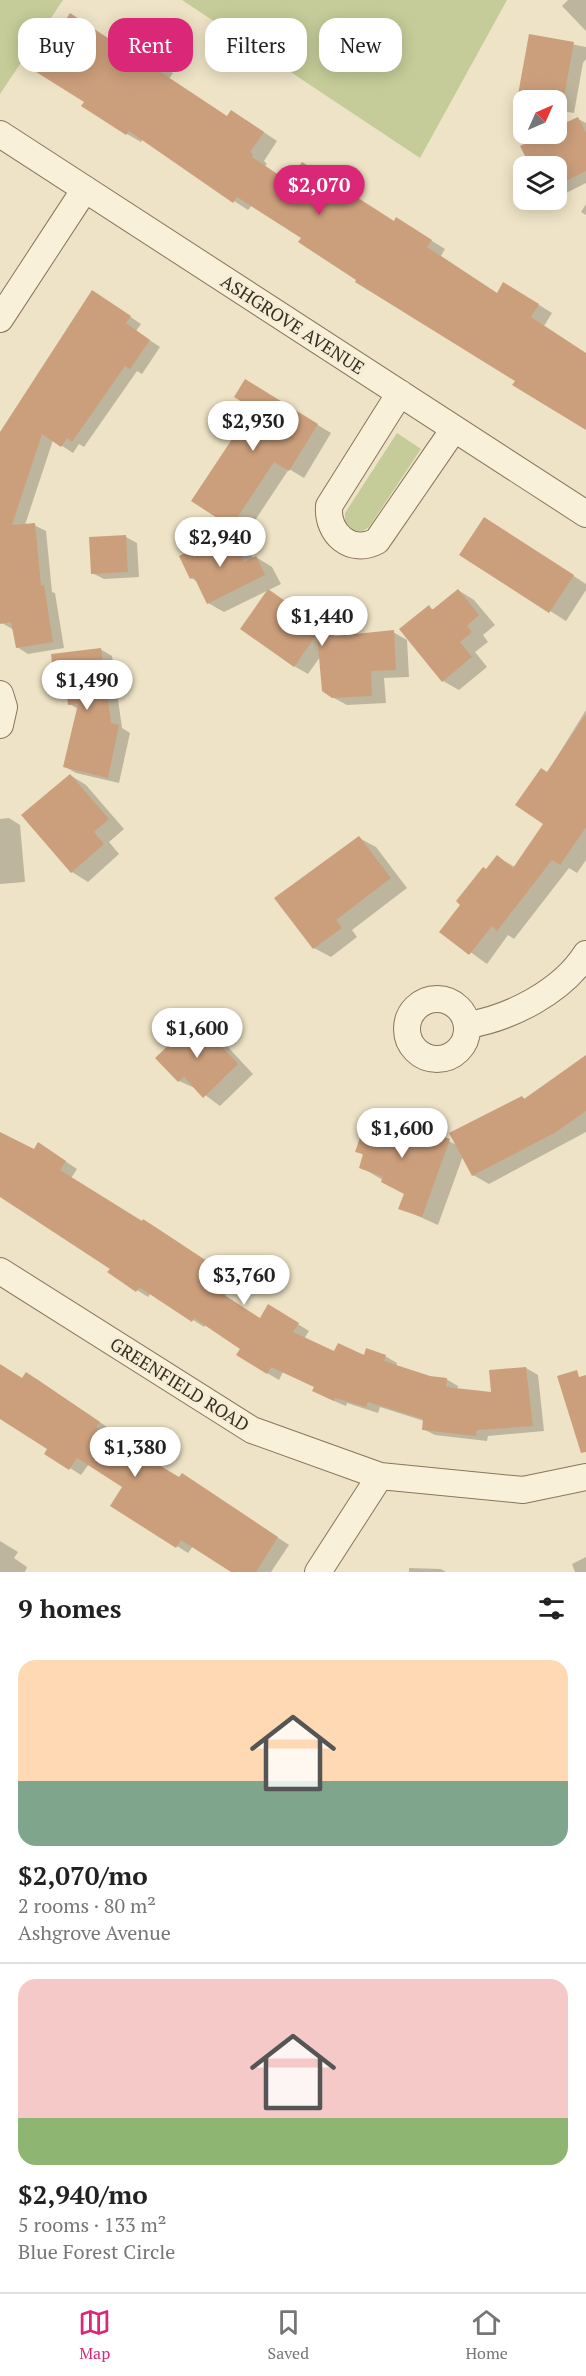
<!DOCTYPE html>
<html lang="en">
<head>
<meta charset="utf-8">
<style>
	:root { --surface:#fff; --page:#f2f2f2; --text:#222; --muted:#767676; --line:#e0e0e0; --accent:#db2777 }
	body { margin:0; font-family:"PT Serif",serif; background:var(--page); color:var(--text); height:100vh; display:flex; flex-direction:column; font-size:22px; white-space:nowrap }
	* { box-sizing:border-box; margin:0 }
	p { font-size:20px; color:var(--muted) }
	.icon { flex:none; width:33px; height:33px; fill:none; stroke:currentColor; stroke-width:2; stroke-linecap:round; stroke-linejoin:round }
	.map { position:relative; height:1572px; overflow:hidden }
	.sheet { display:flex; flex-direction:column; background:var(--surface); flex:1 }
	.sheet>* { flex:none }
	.hud { position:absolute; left:18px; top:18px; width:550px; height:54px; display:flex; gap:12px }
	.needle { width:39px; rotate:45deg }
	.buttons { position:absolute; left:513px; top:90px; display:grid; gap:12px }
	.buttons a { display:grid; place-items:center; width:54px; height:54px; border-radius:12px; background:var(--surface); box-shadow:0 3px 15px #0003; font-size:30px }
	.price { position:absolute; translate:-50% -51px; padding:0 14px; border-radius:21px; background:#fff; color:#222; font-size:20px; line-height:39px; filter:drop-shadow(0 2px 3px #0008) }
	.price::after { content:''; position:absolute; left:50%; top:36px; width:18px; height:14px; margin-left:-9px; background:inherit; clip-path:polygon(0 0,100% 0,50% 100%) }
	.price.current { background:var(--accent); color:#fff }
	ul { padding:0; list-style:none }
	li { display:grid; align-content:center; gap:12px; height:318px; padding:0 18px }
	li+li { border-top:2px solid var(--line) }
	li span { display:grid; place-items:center; height:186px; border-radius:18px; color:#555 }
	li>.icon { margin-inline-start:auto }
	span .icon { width:108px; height:108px; fill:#fffc; stroke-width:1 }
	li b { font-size:26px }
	h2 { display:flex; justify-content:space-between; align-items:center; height:72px; padding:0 18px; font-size:26px }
	.chip { padding:0 21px; border-radius:18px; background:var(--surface); box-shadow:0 3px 15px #0003; font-size:21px; line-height:54px }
	.chip.current { background:var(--accent); color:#fff }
	.dock { display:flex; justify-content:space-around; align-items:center; height:84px; border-top:2px solid var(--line); background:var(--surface); font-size:16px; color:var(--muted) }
	.dock a { display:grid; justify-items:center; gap:3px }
	.dock .current { color:var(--accent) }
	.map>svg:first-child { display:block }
	.green { fill:#c5cc99 }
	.shadow { fill:#0003 }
	.building { fill:#cc9f7c }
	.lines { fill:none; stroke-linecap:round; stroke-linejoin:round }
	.minor-casing { stroke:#89755b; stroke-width:28 }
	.minor { stroke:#f9f0d9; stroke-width:26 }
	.labels { text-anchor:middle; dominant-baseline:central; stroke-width:6; stroke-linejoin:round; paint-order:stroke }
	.street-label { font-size:18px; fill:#392d1f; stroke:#f5edd5 }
</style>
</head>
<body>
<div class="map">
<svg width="586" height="1572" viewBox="0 0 586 1572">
	<rect width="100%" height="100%" fill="#eee3c6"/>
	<path class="green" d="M 0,0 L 63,0 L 0,94 Z
		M 182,0 L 507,0 L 420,158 Z
		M 397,433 L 421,449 L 369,527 L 363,531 L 352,531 L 345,522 L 345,513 Z"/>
	<path class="shadow" d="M 568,0 L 586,0 L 586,31 L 562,6 Z
		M 530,36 L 586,47 L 586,59 L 583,63 L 574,113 L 556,110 L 556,100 L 524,102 L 519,99 Z
		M 121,47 L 138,51 L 173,73 L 169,79 L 228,118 L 246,120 L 277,141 L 264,161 L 267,164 L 265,166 L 290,183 L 411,228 L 445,249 L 441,256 L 498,294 L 518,292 L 552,313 L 544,326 L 586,354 L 586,429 L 517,380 L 358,280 L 303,238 L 252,205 L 248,210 L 234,201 L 143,139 L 141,142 L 127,134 Z
		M 578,119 L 586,123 L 586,183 L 556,198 L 556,166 L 532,166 L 522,146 L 548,134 L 556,134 Z
		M 586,204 L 586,215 L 581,212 Z
		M 104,299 L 141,324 L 136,331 L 160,347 L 142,374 L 137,371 L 84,447 L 79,444 L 73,453 L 53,440 L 25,525 L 34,525 L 46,531 L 52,592 L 55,593 L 64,648 L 28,654 L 17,647 L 14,630 L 2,623 L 0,611 L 0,436 Z
		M 259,389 L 331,433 L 304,478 L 289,469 L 246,534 L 194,501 L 246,420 L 249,404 Z
		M 500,528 L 586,584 L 586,590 L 566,621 L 461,555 Z
		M 229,533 L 246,543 L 253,559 L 256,557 L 272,567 L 281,584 L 224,612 L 208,603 L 198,582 L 191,578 Z
		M 126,537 L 137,543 L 139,577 L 104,579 L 92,573 Z
		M 458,590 L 474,600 L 495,625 L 483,635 L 488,642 L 475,652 L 487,667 L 459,690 L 443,681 L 429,607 L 434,610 Z
		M 282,599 L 337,637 L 393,632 L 407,640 L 409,677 L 384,678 L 386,703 L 347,705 L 332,697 L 320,657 L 308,674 L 294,666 Z
		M 100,649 L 112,656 L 122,728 L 130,733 L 119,783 L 76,773 L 65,767 L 78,709 L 70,704 L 69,695 L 57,688 Z
		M 586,710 L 586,860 L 577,873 L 569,868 L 514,939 L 508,935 L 487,964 L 441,931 L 497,857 L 515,867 L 545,824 L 547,773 Z
		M 70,775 L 86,785 L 124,829 L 109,842 L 119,854 L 88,882 L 72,872 Z
		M 9,818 L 20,825 L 25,882 L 0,884 L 0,819 Z
		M 359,838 L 376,847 L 407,888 L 352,930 L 357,937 L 331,957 L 314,948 Z
		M 196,1021 L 212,1030 L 253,1074 L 220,1106 L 197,1089 L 179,1081 Z
		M 586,1057 L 586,1132 L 489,1184 L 473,1175 L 463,1156 L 438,1225 L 400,1208 L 406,1194 L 361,1167 L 365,1156 L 357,1151 L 449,1141 L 458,1146 L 522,1097 L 525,1099 Z
		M 0,1135 L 34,1151 L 50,1151 L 77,1169 L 71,1178 L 143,1222 L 155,1227 L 235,1280 L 225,1296 L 261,1320 L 280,1313 L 309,1331 L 304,1339 L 335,1353 L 385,1356 L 397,1363 L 396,1367 L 429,1377 L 446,1379 L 458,1386 L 457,1390 L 493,1394 L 526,1368 L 538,1375 L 544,1431 L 488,1436 L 487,1441 L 435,1435 L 423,1429 L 424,1421 L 380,1407 L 378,1413 L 347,1403 L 346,1406 L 325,1397 L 316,1387 L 283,1372 L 279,1380 L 267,1373 L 242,1348 L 206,1324 L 204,1327 L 151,1293 L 148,1297 L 137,1290 L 112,1269 L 0,1195 Z
		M 0,1365 L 23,1379 L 27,1374 L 38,1380 L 110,1429 L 106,1435 L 179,1479 L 193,1481 L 289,1545 L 271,1572 L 234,1572 L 193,1546 L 188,1553 L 112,1505 L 124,1487 L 89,1464 L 81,1475 L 46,1453 L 49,1449 L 0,1418 Z
		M 0,1541 L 18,1552 L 14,1558 L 27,1567 L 25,1572 L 0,1572 Z
		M 586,1557 L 586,1572 L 575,1572 L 572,1564 Z
		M 409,1568 L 441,1569 L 446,1572 L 409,1572 Z"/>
	<path class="building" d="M 70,13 L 120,46 L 123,40 L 159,64 L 156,69 L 227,116 L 231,110 L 264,132 L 250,152 L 253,154 L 252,157 L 289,182 L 302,162 L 394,221 L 396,217 L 432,240 L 427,247 L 497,293 L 503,282 L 539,304 L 531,317 L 586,353 L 586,430 L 512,385 L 515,381 L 355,282 L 356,280 L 298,242 L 301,238 L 237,197 L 233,203 L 129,131 L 126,135 L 81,106 L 84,102 L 33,70 Z
		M 529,34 L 574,42 L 562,108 L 556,107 L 556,100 L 517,100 Z
		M 578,117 L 586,133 L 586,171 L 556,186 L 556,166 L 530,166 L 520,146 L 544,134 L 556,134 L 556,127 Z
		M 92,290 L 131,316 L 126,323 L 150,340 L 130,369 L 125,366 L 72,442 L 67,438 L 61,447 L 42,434 L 12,525 L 35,523 L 41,586 L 44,585 L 53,642 L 16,648 L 11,622 L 0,624 L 0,432 Z
		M 245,379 L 318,424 L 289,471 L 274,462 L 231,527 L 191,501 L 244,421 L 239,418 L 247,405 L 234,397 Z
		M 484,517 L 574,575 L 549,613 L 459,555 Z
		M 229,532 L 244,562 L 256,556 L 265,575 L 207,604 L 194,577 L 190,579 L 179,556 Z
		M 126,535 L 128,572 L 91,574 L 89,537 Z
		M 268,589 L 335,636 L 394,630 L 396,670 L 371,671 L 372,696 L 332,698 L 322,691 L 317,634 L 294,667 L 240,629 Z
		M 458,589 L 479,615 L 467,626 L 472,632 L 460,642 L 472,657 L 442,682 L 399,629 L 429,605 L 432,610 Z
		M 101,648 L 111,723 L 119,725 L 108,778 L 63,767 L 78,704 L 68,705 L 66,688 L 55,689 L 51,654 Z
		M 586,714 L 586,827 L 560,865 L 552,860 L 497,931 L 492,926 L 469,955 L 439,932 L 460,905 L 456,901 L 483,867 L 486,869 L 497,855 L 513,868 L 543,824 L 515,805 L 541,768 L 547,772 Z
		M 70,774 L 109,819 L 94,832 L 104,844 L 71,873 L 21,815 Z
		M 359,836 L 391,878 L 336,920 L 342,928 L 313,949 L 274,898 Z
		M 196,1019 L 238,1064 L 203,1098 L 184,1077 L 178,1082 L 155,1058 Z
		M 586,1055 L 586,1111 L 556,1132 L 472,1176 L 449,1133 L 522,1096 L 524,1099 Z
		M 369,1111 L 450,1139 L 422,1217 L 398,1209 L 404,1194 L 381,1182 L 383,1177 L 359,1168 L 363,1154 L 355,1152 Z
		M 0,1132 L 34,1149 L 38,1142 L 66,1161 L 60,1170 L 142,1221 L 143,1219 L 225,1273 L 215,1289 L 260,1318 L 268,1304 L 299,1323 L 293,1332 L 334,1351 L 338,1343 L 364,1355 L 366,1348 L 386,1355 L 384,1361 L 430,1376 L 447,1378 L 446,1387 L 491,1392 L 489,1370 L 526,1367 L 533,1426 L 477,1430 L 476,1436 L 422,1430 L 423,1419 L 368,1402 L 366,1407 L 335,1398 L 334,1401 L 312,1391 L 314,1387 L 271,1367 L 267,1374 L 236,1355 L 240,1349 L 194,1318 L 192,1322 L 139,1287 L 136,1292 L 107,1272 L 110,1269 L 0,1197 Z
		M 0,1364 L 22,1378 L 26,1372 L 100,1422 L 96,1427 L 179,1477 L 182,1473 L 278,1537 L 256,1572 L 231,1572 L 181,1540 L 176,1548 L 110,1506 L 122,1487 L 77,1458 L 69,1470 L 44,1454 L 47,1449 L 0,1419 Z
		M 577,1370 L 579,1377 L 586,1375 L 586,1452 L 581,1453 L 557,1376 Z"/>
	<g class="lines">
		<g class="minor-casing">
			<path id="minor" d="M 0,134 L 586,514
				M 0,319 L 85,189
				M 400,393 L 329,506 C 327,534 351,555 377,541 L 454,429
				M 0,694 L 4,707 L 0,725
				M407 1029a30 30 0 1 1 60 0a30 30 0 1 1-60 0Z
				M 468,1025 C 510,1018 562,992 586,954
				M 0,1271 L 252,1430 L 380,1476 L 523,1490 L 586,1477
				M 318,1572 L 380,1476"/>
		</g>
		<use href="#minor" class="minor"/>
	</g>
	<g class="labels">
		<g class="street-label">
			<text transform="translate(293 324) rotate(33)">ASHGROVE AVENUE</text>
			<text transform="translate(180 1384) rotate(32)">GREENFIELD ROAD</text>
		</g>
	</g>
</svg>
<div class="buttons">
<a><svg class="needle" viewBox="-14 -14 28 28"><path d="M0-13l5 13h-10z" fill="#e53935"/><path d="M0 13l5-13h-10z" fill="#767676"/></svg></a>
<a><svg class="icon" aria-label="layers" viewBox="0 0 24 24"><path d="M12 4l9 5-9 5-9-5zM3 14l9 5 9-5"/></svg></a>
</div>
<b class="price current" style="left:319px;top:216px">$2,070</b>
<b class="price" style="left:253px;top:452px">$2,930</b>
<b class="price" style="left:220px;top:568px">$2,940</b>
<b class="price" style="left:322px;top:647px">$1,440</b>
<b class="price" style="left:87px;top:711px">$1,490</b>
<b class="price" style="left:197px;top:1059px">$1,600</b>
<b class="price" style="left:402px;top:1159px">$1,600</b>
<b class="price" style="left:244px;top:1306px">$3,760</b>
<b class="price" style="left:135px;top:1478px">$1,380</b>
<div class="hud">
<a class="chip">Buy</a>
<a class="chip current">Rent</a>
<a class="chip">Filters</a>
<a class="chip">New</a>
</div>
</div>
<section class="sheet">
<h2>9 homes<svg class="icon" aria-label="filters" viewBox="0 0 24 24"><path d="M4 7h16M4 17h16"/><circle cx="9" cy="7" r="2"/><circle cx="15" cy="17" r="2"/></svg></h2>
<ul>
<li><span style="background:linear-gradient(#ffd9b3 65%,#7fa58c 0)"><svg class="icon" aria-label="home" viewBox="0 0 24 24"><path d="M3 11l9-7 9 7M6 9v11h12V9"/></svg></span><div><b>$2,070/mo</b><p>2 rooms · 80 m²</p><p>Ashgrove Avenue</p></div></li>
<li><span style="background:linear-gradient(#f6c9c9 75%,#8fb573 0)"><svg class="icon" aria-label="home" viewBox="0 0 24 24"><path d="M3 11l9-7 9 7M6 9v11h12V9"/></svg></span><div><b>$2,940/mo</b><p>5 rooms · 133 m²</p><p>Blue Forest Circle</p></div></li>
</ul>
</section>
<nav class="dock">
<a class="current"><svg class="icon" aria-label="map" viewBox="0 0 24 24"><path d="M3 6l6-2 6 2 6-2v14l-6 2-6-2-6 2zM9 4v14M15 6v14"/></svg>Map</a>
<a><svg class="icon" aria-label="saved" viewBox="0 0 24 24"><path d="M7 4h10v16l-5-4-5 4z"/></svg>Saved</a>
<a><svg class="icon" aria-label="home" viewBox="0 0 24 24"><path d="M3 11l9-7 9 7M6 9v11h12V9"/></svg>Home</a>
</nav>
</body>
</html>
